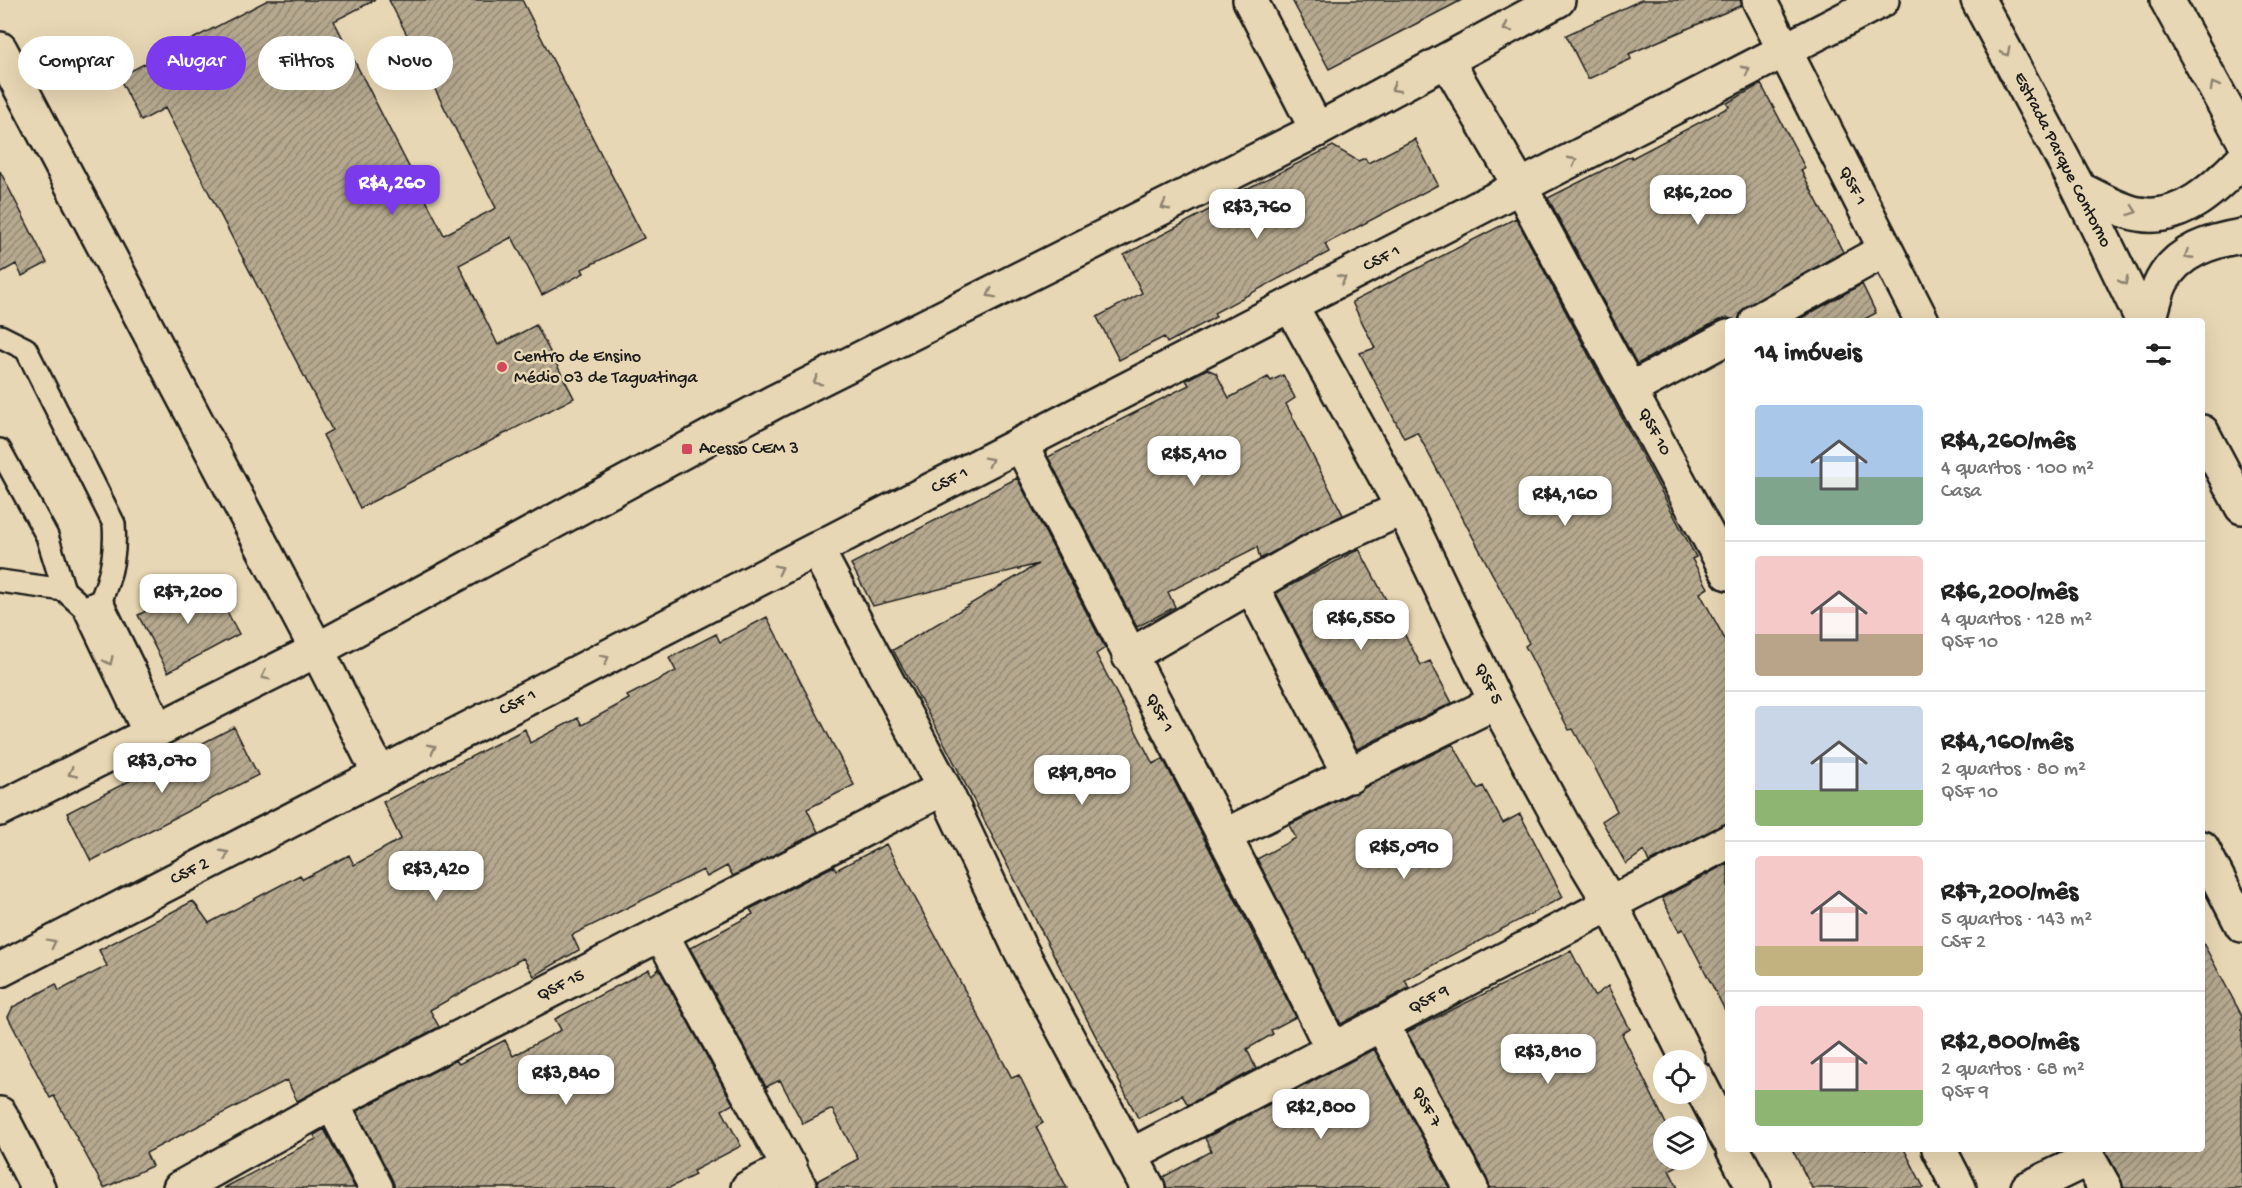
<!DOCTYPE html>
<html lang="pt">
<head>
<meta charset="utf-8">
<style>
	:root { --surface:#fff; --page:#f2f2f2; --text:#222; --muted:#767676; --line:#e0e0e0; --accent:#7c3aed }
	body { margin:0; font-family:"Gochi Hand",sans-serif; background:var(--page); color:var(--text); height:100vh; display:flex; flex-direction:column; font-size:22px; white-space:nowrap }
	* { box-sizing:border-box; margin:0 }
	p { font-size:20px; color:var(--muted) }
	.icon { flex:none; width:33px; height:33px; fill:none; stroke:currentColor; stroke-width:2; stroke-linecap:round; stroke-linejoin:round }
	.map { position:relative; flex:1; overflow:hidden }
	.panel { position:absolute; left:1725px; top:318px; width:480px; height:834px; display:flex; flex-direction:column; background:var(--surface); border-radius:6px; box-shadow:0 6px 24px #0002 }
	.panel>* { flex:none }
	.top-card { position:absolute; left:18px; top:36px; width:570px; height:54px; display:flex; gap:12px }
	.controls { position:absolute; left:1653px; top:1050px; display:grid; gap:12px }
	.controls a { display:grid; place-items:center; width:54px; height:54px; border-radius:50%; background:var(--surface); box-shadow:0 6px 24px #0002; font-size:30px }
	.price { position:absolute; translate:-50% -51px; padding:0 14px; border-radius:12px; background:#fff; color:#222; font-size:20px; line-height:39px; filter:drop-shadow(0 2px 3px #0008) }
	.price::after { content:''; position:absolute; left:50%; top:36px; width:18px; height:14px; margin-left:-9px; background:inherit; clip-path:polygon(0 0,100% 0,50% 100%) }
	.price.current { background:var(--accent); color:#fff }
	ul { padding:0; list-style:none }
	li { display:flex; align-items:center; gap:18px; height:150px; padding:0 30px }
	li+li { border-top:2px solid var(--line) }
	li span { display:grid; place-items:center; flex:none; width:168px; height:120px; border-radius:6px; color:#555 }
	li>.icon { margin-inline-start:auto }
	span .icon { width:72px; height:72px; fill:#fffc; stroke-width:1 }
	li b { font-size:26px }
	h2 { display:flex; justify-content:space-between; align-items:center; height:72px; padding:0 30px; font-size:26px }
	.chip { padding:0 21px; border-radius:27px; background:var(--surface); box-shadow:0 6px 24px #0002; font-size:21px; line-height:54px }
	.chip.current { background:var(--accent); color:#fff }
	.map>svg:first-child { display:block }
	.building { fill:url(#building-hatch); stroke:#1c1c1c; stroke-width:1.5 }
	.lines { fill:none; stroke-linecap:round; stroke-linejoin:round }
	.lane-casing { stroke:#1c1c1c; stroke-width:26 }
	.street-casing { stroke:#1c1c1c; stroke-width:38 }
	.secondary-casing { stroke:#1c1c1c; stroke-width:38 }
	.highway-casing { stroke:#1c1c1c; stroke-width:38 }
	.lane { stroke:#e8d7b4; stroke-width:21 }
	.street { stroke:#e8d7b4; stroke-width:33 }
	.secondary { stroke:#e8d7b4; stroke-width:33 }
	.highway { stroke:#e8d7b4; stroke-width:33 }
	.oneway { stroke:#8c8370 }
	.poi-dot { fill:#d1495b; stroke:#e8d7b4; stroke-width:2 }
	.labels { text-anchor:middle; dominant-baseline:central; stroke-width:5; stroke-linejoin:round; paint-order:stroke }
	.street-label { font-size:18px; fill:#1c1c1c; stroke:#e8d7b4 }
	.poi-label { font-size:18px; fill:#1c1c1c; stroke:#e8d7b4; text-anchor:start }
</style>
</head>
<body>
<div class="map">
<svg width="2242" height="1188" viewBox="0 0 2242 1188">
	<defs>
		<pattern id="building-hatch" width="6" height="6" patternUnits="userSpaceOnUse" patternTransform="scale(1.5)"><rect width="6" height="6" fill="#b6a98f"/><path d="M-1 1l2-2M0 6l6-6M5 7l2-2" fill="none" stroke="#938974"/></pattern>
	</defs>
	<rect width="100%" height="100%" fill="#e8d7b4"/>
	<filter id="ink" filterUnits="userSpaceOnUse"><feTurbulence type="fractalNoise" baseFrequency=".0167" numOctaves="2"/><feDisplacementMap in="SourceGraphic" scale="12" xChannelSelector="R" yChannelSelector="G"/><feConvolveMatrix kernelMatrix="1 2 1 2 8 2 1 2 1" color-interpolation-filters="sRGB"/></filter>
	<g filter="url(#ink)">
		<path class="building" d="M 268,0 L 375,0 L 334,21 L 444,235 L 496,208 L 389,0 L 522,0 L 644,238 L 582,269 L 584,273 L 542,295 L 512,237 L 459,265 L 498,345 L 536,325 L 574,398 L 360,508 L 323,435 L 332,430 L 165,108 L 141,121 L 119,77 Z
			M 1292,0 L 1462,0 L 1329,69 Z
			M 1641,0 L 1740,0 L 1742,5 L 1629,54 L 1631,59 L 1588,79 L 1566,35 Z
			M 1761,84 L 1795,148 L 1805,168 L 1801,170 L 1843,252 L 1748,305 L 1741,312 L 1738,321 L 1728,318 L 1719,320 L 1637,364 L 1548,198 L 1631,156 L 1632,158 L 1729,107 L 1727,103 Z
			M 1415,139 L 1438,185 L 1325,244 L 1329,252 L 1214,313 L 1216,317 L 1167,343 L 1164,337 L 1119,360 L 1097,317 L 1142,293 L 1124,255 L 1237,195 L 1236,194 L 1333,146 L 1358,161 L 1365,158 L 1368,163 Z
			M 0,171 L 47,263 L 22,276 L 16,264 L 0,273 Z
			M 1516,218 L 1696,557 L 1692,559 L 1708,588 L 1700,593 L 1728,645 L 1728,823 L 1649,862 L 1644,851 L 1626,864 L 1602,821 L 1617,811 L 1596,770 L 1573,729 L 1569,730 L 1525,646 L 1529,643 L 1417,432 L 1404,438 L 1360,353 L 1375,348 L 1352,302 Z
			M 1862,284 L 1876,313 L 1861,321 L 1796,321 Z
			M 1207,369 L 1216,373 L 1229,398 L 1268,377 L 1271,381 L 1283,375 L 1295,398 L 1286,404 L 1343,515 L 1260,559 L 1257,547 L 1168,592 L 1175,607 L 1137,627 L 1048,457 L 1189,385 L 1186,380 Z
			M 1017,478 L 1105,648 L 1096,654 L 1153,764 L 1163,759 L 1296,1017 L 1271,1030 L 1273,1034 L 1247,1049 L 1256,1069 L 1188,1105 L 1182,1095 L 1138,1118 L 939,733 L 893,650 L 1038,564 L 873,606 L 851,564 Z
			M 1359,549 L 1421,665 L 1430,661 L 1452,703 L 1357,749 L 1276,593 Z
			M 209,578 L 239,634 L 168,672 L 138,615 Z
			M 767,617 L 854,785 L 807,809 L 818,832 L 733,876 L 727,866 L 707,877 L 703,870 L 572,935 L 579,950 L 534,976 L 523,958 L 430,1010 L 439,1027 L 297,1101 L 287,1080 L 146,1153 L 152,1166 L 104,1188 L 54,1096 L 50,1098 L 8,1017 L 13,1007 L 56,984 L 59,991 L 107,966 L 99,950 L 193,901 L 209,923 L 300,875 L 303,879 L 349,855 L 354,865 L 401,839 L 383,802 L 525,729 L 530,743 L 578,718 L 582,725 L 629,699 L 627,696 L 676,671 L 669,658 L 716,634 L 720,642 Z
			M 234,727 L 258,775 L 91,861 L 67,813 Z
			M 1453,744 L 1478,789 L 1483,786 L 1503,823 L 1520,814 L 1563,897 L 1405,980 L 1409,988 L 1341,1024 L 1257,859 L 1296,838 L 1289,825 Z
			M 886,844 L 1012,1078 L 1019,1075 L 1043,1123 L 1036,1127 L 1067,1188 L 819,1188 L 817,1181 L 858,1159 L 832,1109 L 803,1124 L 780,1080 L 766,1087 L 690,948 L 753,914 L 750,909 L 834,866 L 836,870 Z
			M 1728,863 L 1728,1016 L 1683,929 L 1679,931 L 1662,898 Z
			M 2202,941 L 2242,1016 L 2242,1188 L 2124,1188 L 2105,1149 L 2202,1149 Z
			M 1571,951 L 1594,996 L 1608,986 L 1630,1029 L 1622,1034 L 1667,1126 L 1664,1126 L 1664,1160 L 1685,1162 L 1669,1170 L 1678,1188 L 1490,1188 L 1487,1179 L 1407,1032 Z
			M 649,969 L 651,975 L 659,969 L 733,1104 L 722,1110 L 741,1146 L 693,1171 L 695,1175 L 669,1188 L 395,1188 L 357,1111 L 456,1060 L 459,1064 L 505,1040 L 513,1056 L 561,1030 L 555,1019 Z
			M 1374,1049 L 1450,1188 L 1167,1188 L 1163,1177 L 1211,1151 L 1205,1138 Z
			M 324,1129 L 355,1188 L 224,1188 L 316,1139 L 314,1135 Z
			M 1792,1149 L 1904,1149 L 1924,1188 L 1812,1188 Z"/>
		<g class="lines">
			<g class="lane-casing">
				<path id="lane" d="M 0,336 L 26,349 L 114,524 C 116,552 112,573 101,600 L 84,608
					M 0,450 L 47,536 L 64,590
					M 0,581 L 64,590 L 84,608 L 145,736
					M 101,600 L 163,727"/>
			</g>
			<g class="street-casing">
				<path id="street" d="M 1250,0 L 1317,130
					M 1759,0 L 1922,321
					M 0,49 L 317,650 L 380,775
					M 1447,61 L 1521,188 L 1728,573
					M 1291,306 L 1403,508 L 1496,702 L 1563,825 L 1610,903 L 1688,1060
					M 1757,321 L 1885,250
					M 1631,389 L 1728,337
					M 1021,445 L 1285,953 L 1332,1049
					M 817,550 L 944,788 L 1019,947 L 1148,1188
					M 1252,587 L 1350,776
					M 1129,656 L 1324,544 L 1403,508
					M 1224,836 L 1496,702
					M 2202,848 L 2242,925
					M 661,934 L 800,1188
					M 1382,1025 L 1471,1188
					M 1696,1077 L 1728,1139
					M 332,1103 L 376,1188
					M 1733,1149 L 1754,1188
					M 1939,1149 L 1959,1188
					M 2083,1149 L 2105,1188
					M 1130,1156 L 1728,842
					M 180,1188 L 332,1103 L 944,788
					M 748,1188 L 790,1167
					M 2028,1188 L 2088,1159"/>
			</g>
			<g class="secondary-casing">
				<path id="secondary" d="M 0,809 L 317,650 L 774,402 L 1317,130 L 1558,0
					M 0,970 L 1882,0
					M 0,1114 L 38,1188"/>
			</g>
			<g class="highway-casing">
				<path id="highway" d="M 1978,0 L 2079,189 L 2143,321
					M 2167,0 L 2242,137
					M 2079,189 C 2097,197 2119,211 2139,214 C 2181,222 2216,187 2242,160
					M 2149,321 C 2153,308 2156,292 2162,281 C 2178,251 2211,241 2242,236
					M 2202,432 L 2242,507"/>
			</g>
			<use href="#lane" class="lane"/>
			<use href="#street" class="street"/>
			<use href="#secondary" class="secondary"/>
			<use href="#highway" class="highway"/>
		</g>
		<defs><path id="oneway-chevron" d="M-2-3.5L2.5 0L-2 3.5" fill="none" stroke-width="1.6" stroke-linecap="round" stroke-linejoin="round" transform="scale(1.5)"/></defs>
		<g class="oneway">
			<use href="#oneway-chevron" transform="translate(1507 28) rotate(151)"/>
			<use href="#oneway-chevron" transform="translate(2006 52) rotate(62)"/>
			<use href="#oneway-chevron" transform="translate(1746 70) rotate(-28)"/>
			<use href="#oneway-chevron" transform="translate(2214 86) rotate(-119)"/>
			<use href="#oneway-chevron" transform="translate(1395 88) rotate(152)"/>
			<use href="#oneway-chevron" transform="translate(1573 161) rotate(-28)"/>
			<use href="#oneway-chevron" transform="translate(1165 206) rotate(153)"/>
			<use href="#oneway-chevron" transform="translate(2133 211) rotate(19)"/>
			<use href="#oneway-chevron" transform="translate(2188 255) rotate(147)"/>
			<use href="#oneway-chevron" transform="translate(1342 279) rotate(-27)"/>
			<use href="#oneway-chevron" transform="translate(2124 281) rotate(64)"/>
			<use href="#oneway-chevron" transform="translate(991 294) rotate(153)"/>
			<use href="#oneway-chevron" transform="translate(817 381) rotate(153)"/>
			<use href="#oneway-chevron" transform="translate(989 461) rotate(-27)"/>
			<use href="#oneway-chevron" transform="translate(779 569) rotate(-27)"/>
			<use href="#oneway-chevron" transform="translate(605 659) rotate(-27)"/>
			<use href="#oneway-chevron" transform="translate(109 661) rotate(65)"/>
			<use href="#oneway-chevron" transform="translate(265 676) rotate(153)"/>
			<use href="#oneway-chevron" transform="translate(432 748) rotate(-27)"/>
			<use href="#oneway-chevron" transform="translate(72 773) rotate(153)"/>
			<use href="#oneway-chevron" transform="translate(225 854) rotate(-27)"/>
			<use href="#oneway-chevron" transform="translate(52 943) rotate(-27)"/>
		</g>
	</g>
	<g class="poi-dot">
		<circle cx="502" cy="367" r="6"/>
		<rect x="681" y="443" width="12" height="12" rx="3"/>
	</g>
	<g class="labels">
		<g class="street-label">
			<text transform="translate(2062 160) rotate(63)">Estrada Parque Contorno</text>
			<text transform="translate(1852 186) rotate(63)">QSF 1</text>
			<text transform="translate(1382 259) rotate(-27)">CSF 1</text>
			<text transform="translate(1654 432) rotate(62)">QSF 10</text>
			<text transform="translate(950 481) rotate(-27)">CSF 1</text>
			<text transform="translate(1488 684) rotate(64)">QSF 5</text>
			<text transform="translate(518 703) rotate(-27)">CSF 1</text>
			<text transform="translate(1159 713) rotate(62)">QSF 1</text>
			<text transform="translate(190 872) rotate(-27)">CSF 2</text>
			<text transform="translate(561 986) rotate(-27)">QSF 15</text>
			<text transform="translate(1429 1000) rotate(-28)">QSF 9</text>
			<text transform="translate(1426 1107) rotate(61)">QSF 7</text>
		</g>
		<g class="poi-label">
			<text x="514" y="357">Centro de Ensino<tspan x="514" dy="21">Médio 03 de Taguatinga</tspan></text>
			<text x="699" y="449">Acesso CEM 3</text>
		</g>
	</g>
</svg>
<div class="controls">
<a><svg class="icon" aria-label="locate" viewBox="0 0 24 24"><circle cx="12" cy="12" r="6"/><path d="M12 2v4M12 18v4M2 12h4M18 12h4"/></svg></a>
<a><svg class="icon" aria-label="layers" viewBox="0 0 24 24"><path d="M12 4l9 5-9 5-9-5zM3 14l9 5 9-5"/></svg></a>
</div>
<b class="price current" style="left:392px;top:216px">R$4,260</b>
<b class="price" style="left:1698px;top:226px">R$6,200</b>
<b class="price" style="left:1257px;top:240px">R$3,760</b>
<b class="price" style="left:1194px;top:487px">R$5,410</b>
<b class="price" style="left:1565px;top:527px">R$4,160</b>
<b class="price" style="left:188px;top:625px">R$7,200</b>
<b class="price" style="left:1361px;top:651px">R$6,550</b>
<b class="price" style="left:162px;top:794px">R$3,070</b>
<b class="price" style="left:1082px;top:806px">R$9,890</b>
<b class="price" style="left:1404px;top:880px">R$5,090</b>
<b class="price" style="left:436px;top:902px">R$3,420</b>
<b class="price" style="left:1548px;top:1085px">R$3,810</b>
<b class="price" style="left:566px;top:1106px">R$3,840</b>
<b class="price" style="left:1321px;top:1140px">R$2,800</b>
<div class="top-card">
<a class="chip">Comprar</a>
<a class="chip current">Alugar</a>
<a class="chip">Filtros</a>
<a class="chip">Novo</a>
</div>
<section class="panel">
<h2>14 imóveis<svg class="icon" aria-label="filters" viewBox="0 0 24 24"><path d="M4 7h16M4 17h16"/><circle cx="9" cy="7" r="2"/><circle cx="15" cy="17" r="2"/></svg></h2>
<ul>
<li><span style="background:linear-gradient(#a9c7e8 60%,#7fa58c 0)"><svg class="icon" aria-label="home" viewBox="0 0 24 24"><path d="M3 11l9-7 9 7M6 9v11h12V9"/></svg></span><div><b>R$4,260/mês</b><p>4 quartos · 100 m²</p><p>Casa</p></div></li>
<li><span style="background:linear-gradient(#f6c9c9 65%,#b9a48a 0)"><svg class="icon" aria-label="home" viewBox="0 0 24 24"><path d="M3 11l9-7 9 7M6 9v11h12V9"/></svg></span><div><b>R$6,200/mês</b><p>4 quartos · 128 m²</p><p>QSF 10</p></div></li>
<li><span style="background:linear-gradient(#c9d6e8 70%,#8fb573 0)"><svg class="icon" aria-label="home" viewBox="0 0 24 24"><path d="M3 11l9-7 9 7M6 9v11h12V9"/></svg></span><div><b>R$4,160/mês</b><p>2 quartos · 80 m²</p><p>QSF 10</p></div></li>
<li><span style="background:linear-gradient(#f6c9c9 75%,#c2b280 0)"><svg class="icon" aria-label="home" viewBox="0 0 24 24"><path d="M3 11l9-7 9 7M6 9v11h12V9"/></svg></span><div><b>R$7,200/mês</b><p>5 quartos · 143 m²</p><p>CSF 2</p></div></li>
<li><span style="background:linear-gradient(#f6c9c9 70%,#8fb573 0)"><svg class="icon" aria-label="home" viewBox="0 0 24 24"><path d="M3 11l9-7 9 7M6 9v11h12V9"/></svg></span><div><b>R$2,800/mês</b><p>2 quartos · 68 m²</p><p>QSF 9</p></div></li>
</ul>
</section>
</div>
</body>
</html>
